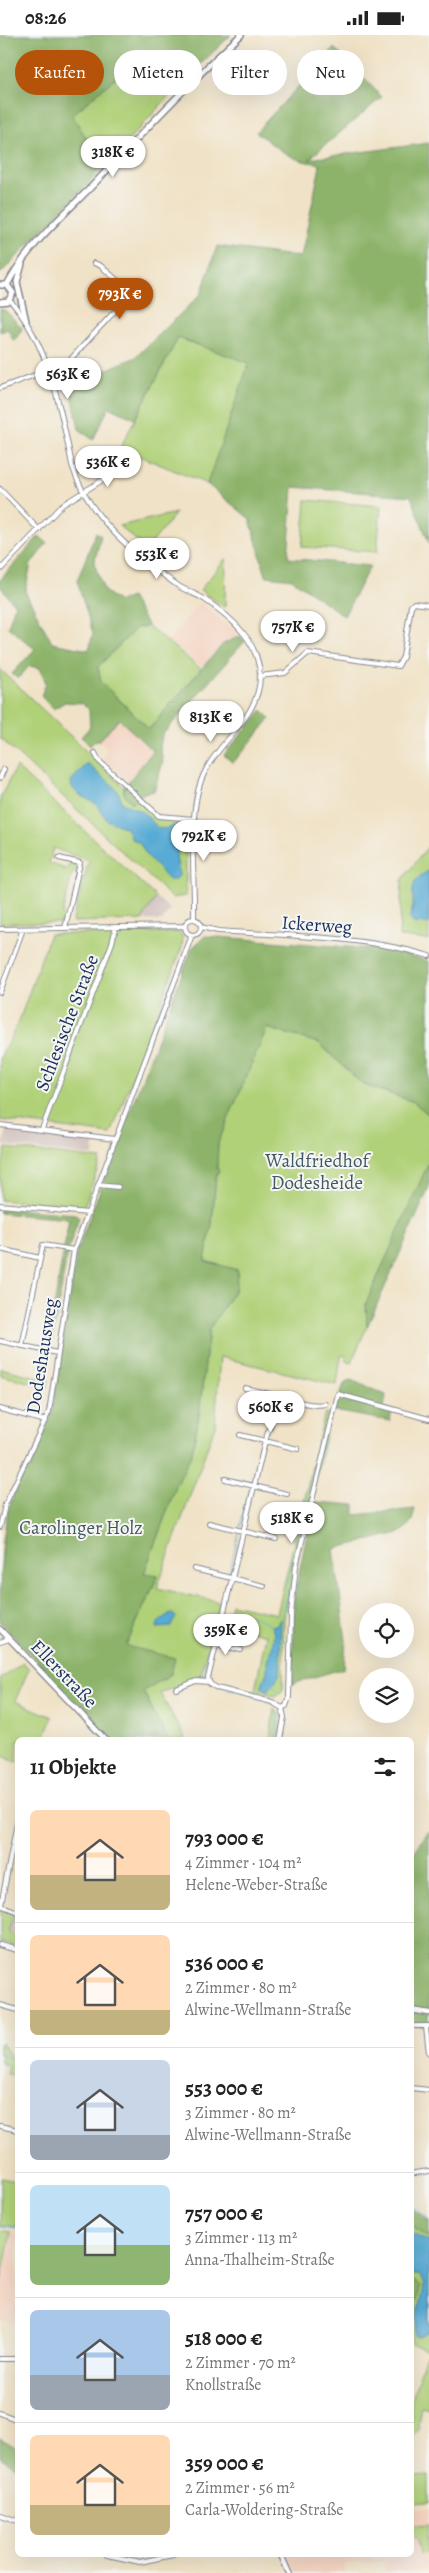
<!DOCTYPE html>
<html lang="de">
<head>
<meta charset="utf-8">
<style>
	:root { --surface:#fff; --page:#f2f2f2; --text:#222; --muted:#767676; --line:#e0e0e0; --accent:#b45309 }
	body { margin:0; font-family:Alegreya,serif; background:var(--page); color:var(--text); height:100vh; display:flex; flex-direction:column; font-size:19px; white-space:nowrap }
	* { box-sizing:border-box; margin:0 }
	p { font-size:16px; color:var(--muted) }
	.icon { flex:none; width:28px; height:28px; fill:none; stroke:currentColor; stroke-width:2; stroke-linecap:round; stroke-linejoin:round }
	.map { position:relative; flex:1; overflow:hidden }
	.sheet { position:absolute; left:15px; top:1702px; width:399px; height:820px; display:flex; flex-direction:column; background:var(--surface); border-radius:8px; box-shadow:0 5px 20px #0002 }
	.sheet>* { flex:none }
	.hud { position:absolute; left:15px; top:15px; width:400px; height:45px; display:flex; gap:10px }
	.tools { position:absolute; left:359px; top:1568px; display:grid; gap:10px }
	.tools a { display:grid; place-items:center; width:55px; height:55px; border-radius:50%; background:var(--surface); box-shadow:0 5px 20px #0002; font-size:25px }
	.price { position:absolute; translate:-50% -42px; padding:0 11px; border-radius:18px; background:#fff; color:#222; font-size:16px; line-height:32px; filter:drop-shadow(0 1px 2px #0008) }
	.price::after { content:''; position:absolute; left:50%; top:30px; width:15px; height:11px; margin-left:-8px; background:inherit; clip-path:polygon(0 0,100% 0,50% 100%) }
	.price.on { background:var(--accent); color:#fff }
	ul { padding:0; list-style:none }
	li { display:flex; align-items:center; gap:15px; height:125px; padding:0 15px }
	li+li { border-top:1px solid var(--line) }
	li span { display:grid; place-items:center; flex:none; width:140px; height:100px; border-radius:8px; color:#555 }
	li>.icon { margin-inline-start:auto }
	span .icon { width:60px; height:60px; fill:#fffc; stroke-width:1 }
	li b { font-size:21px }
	h2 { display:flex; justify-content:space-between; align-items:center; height:60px; padding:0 15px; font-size:21px }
	.tag { padding:0 18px; border-radius:22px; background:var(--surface); box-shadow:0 5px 20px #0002; font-size:18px; line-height:45px }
	.tag.on { background:var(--accent); color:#fff }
	.status { display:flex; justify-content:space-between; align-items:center; height:35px; padding:0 25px; background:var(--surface); direction:ltr }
	.status svg { height:14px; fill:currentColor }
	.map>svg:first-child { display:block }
	.built { fill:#f4d3c0 }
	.industrial { fill:#d0c0bc }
	.green { fill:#b1d179; stroke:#66806c }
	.forest { fill:#8cb369; stroke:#547164 }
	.water { fill:#59abd4; stroke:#3a6d99 }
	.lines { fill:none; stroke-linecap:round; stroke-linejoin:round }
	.stream { stroke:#59abd4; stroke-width:1 }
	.minor-casing { stroke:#868892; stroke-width:6 }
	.tertiary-casing { stroke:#868892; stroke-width:7 }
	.secondary-casing { stroke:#868892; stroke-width:8 }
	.minor { stroke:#fff; stroke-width:4 }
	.tertiary { stroke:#fff; stroke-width:4.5 }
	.secondary { stroke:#fff; stroke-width:5 }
	.labels { text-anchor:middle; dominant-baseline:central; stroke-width:4; stroke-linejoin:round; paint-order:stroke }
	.street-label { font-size:19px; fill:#1b2f5e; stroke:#f6f6f2 }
	.park-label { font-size:19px; fill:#405865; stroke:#f6f6f2 }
</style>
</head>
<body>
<div class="status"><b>08:26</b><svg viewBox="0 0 49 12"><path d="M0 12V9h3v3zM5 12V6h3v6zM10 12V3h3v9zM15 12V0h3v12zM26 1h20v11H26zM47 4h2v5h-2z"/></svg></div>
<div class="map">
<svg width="429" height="2538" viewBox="0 0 429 2538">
	<rect width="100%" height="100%" fill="#f6f6f2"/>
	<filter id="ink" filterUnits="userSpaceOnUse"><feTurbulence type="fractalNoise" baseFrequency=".02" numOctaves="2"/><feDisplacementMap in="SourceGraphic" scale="10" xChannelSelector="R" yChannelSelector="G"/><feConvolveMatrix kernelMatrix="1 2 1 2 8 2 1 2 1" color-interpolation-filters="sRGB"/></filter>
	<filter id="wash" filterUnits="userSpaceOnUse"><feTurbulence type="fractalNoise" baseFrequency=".0096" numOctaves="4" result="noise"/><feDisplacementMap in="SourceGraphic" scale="20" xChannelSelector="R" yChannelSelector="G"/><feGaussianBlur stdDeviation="1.12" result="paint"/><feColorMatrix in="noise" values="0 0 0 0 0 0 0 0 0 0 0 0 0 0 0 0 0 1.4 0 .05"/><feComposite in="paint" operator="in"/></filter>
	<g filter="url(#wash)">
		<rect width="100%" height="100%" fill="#f0e2c6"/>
		<path class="built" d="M 200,567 L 239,600 L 222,608 L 202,633 L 168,606 Z
			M 119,684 L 153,716 L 128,746 L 103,724 L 107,714 L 99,706 Z
			M 11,2197 L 17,2198 L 17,2287 L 0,2285 L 0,2251 Z
			M 429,2473 L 429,2535 L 385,2538 L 384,2527 L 344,2529 L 344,2538 L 295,2538 L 286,2520 L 411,2520 L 411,2474 Z"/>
		<path class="industrial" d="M 156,862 L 170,874 L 162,886 L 142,885 Z
			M 7,1094 L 95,1104 L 93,1121 L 3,1110 Z
			M 15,1878 L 17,1879 L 17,1901 L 8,1897 Z"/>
		<path class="green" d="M 143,19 L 179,50 L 104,132 L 72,80 Z
			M 178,303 L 250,328 L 207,449 L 120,413 Z
			M 306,465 L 381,471 L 377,517 L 302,512 Z
			M 176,478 L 147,514 L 119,491 Z
			M 226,523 L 225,572 L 224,572 L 200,555 Z
			M 148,591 L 202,635 L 149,694 L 101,647 L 98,632 L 136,593 Z
			M 0,634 L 124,752 L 124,759 L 132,768 L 137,765 L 159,784 L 186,786 L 186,861 L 172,863 L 0,703 Z
			M 16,732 L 156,862 L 142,885 L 72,887 L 89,826 L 53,813 L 49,828 L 65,834 L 70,829 L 77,832 L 76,838 L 72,839 L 62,880 L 65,883 L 63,888 L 0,888 L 0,763 Z
			M 429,810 L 429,905 L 399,902 L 402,845 Z
			M 180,897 L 183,903 L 182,912 L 111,1099 L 0,1085 L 0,1023 L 19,986 L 50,899 Z
			M 266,993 L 319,1008 L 362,1049 L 414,1067 L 429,1080 L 429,1127 L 366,1268 L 367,1292 L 351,1328 L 347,1327 L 345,1320 L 341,1321 L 337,1350 L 220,1322 L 215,1391 L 157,1553 L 220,1567 L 200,1642 L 160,1658 L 186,1705 L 168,1705 L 143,1656 L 171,1639 L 126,1611 L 158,1541 L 144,1538 L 177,1449 L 192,1418 L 199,1380 L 209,1294 L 235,1254 L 204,1226 L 212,1189 L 218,1108 Z
			M 6,1113 L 101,1124 L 84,1172 L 0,1165 L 0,1140 Z
			M 0,1333 L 49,1345 L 48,1352 L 0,1340 Z
			M 325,1378 L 330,1380 L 284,1583 L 283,1655 L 276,1661 L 255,1655 L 266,1600 L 226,1589 L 231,1569 L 277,1579 Z
			M 23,1627 L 29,1634 L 15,1666 L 52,1682 L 43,1704 L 45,1705 L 18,1705 L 17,1727 L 0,1720 L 0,1645 Z
			M 274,1673 C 284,1681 279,1694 277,1705 L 270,1705 Z
			M 0,1872 L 15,1878 L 8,1897 L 17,1901 L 17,1912 L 0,1907 Z
			M 0,2008 L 3,2009 L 11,2022 L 17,2024 L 17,2041 L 6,2039 L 8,2031 L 0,2028 L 2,2020 L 0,2019 Z
			M 0,2143 L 17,2146 L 17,2192 L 0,2190 Z
			M 411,2191 L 429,2203 L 429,2315 L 411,2309 L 411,2288 L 414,2277 L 411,2276 Z
			M 0,2195 L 11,2197 L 0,2251 Z
			M 426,2319 L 429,2320 L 429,2373 L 421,2371 L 418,2389 L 420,2393 L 411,2405 L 411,2367 Z
			M 429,2441 L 429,2468 L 411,2469 L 411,2442 Z
			M 429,2489 L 427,2518 L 420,2519 L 418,2504 L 411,2501 L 412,2490 Z"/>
		<path class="forest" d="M 0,0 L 231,0 L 179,50 L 143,19 L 72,80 L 104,132 L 0,239 Z
			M 334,13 L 382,62 L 309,124 L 429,108 L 429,508 L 411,461 L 293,452 L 288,523 L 370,531 L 344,581 L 292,544 L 266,541 L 250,484 L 207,449 L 249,328 L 178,303 L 135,384 L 109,372 L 93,405 L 79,394 L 70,350 L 136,322 L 201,259 L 217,211 L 301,222 L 320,131 L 318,128 C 293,128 275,111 256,97 Z
			M 0,274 L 6,276 L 22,293 L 18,303 L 13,305 L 8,294 L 0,297 Z
			M 96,497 L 101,501 L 94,528 L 104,556 L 119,567 L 131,562 L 148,591 L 136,593 L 98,632 L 101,647 L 149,694 L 223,609 L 240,601 L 245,606 L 162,700 L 160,713 L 163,727 L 154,756 L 144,758 L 132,768 L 124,759 L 124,752 L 153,716 L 119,684 L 99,706 L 94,706 L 90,711 L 81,702 L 90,692 L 89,675 L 82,668 L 65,667 L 53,674 L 41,661 L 46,648 L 40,633 L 29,631 L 18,644 L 12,639 L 35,614 L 8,592 L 15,570 L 0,551 L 0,545 L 39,501 L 47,508 L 31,529 L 25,556 L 52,608 L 89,615 L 93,598 L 77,546 Z
			M 262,675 L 270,684 L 233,728 L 224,720 Z
			M 205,901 L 387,915 L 429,926 L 429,1080 L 414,1067 L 362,1049 L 319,1008 L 267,993 L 218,1108 L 217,1133 L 219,1136 L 216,1140 L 212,1189 L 205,1226 L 238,1235 L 235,1255 L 209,1294 L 199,1380 L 192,1418 L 177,1449 L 144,1538 L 158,1540 L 126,1611 L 175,1623 L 171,1639 L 143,1656 L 168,1705 L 110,1705 L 0,1587 C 0,1549 0,1508 9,1472 C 21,1439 41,1411 52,1378 L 77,1216 L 188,923 L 192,913 Z
			M 429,1127 L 429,1153 L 367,1292 L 366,1268 Z
			M 0,1173 L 76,1179 L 79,1182 L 67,1219 L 51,1314 L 47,1313 L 69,1184 L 0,1178 Z
			M 351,1345 L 386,1360 L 384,1373 L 392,1375 L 390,1386 L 334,1376 L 344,1349 Z
			M 317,1467 L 355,1470 L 355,1480 L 415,1474 L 412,1486 L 402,1497 L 334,1514 L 346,1606 L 344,1633 L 292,1649 L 294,1563 L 313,1469 Z
			M 429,1795 L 429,2005 L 427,1991 L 411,1989 L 411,1822 Z
			M 411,2173 L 429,2186 L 429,2203 L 411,2191 Z
			M 411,2244 L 421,2250 L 417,2266 L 411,2271 Z
			M 0,2403 L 17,2413 L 17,2433 L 0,2422 Z"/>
		<path class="water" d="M 88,728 C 100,744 119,748 122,768 L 143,777 L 158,793 L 166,794 L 178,789 L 183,789 L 185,795 L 176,821 L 179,841 L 175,845 L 169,845 L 147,821 L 139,807 L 132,804 L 126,793 L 107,785 L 96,769 L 78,759 L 72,752 L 71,746 Z
			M 429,836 L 429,889 L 413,888 L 409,883 C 420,864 402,848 429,836 Z
			M 168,1580 L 173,1579 L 176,1582 L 171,1592 L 157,1593 L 158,1588 Z
			M 281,1583 L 280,1639 L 268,1656 L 261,1652 L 267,1637 L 267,1626 L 272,1613 L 274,1598 L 271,1591 L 276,1591 Z
			M 411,2198 L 429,2207 L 429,2296 L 419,2302 L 415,2301 L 414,2296 L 425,2248 L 419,2240 L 411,2240 Z"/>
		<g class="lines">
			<path class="stream" d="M 266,1397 L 274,1364
				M 252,1446 L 261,1409
				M 240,1492 L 250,1453
				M 229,1539 L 239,1498
				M 223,1566 L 228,1546
				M 234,1578 L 254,1581 L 271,1591
				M 281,1583 L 288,1558 L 287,1547 L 293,1531 L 292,1525 L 297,1512 L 314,1434 L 328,1382
				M 202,1645 L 221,1573
				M 212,1648 L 223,1652
				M 272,1649 L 277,1655
				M 228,1654 L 237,1655
				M 241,1656 L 249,1658
				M 253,1660 L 276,1665
				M 275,1705 L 278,1676
				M 0,2017 L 18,2029
				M 411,2171 L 429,2184
				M 0,2191 L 18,2193"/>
		</g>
	</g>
	<g filter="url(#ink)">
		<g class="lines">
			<g class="minor-casing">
				<path id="minor" d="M 10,265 C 50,312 60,371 72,430 C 87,481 135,520 177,550 C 186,556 196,559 204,564 C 231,582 259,606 260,641 C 260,683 218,705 203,741 C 187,777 195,843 194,884
					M 0,353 L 67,328 L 127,263 L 127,254 L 101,231 L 94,228
					M 0,454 L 39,495
					M 0,535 L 62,470 L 114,438 L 118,432
					M 260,641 L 285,638 L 308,618 L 398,631 L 403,622 L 411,571 L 414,568 L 429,570
					M 95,718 L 99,726 L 159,781 L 195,784
					M 0,743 L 4,734
					M 59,823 L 80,828 L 65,893
					M185 892a8 8 0 1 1 16 0a8 8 0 1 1-16 0Z
					M 201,892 L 218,896 C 285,901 366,901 429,921
					M 0,894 L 185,891
					M 0,957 L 23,894
					M 0,1090 L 115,1104
					M 42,1094 L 112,908 L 116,892
					M 98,1150 L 118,1152
					M 0,1170 L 88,1178
					M 0,1214 L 40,1223
					M 0,1306 L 57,1318
					M 22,1311 L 43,1210 L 74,1215
					M 245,1353 L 274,1360 L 280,1366
					M 0,1374 L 46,1386
					M 240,1400 L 298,1414
					M 225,1444 L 287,1459
					M 209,1488 L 276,1504
					M 0,1492 L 5,1470 L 49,1377 L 74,1215 L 192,900
					M 194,1534 L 264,1551
					M 0,1607 L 9,1604
					M 215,1609 L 241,1615
					M 176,1654 L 196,1646 L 209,1647
					M 282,1673 L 286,1671 L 289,1662 L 291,1578 L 296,1531 L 338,1359 L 429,1384
					M 282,1673 L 272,1667 L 217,1653 L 210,1649 L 208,1643 L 265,1406 L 277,1371 L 280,1366 C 295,1362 309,1373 325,1369
					M 280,1705 L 284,1682 L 282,1673
					M 0,1870 L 18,1877
					M 1,1870 L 18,1783
					M 0,1970 L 18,1975
					M 411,1991 L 429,1991
					M 426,1992 L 429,2018
					M 411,2053 L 429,2055
					M 0,2091 L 18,2095
					M 415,2138 L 429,2136
					M 0,2324 L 18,2324
					M 0,2378 L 18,2385
					M 0,2480 L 18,2486
					M 107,2520 L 140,2527 L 173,2520"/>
			</g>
			<g class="tertiary-casing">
				<path id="tertiary" d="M 0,1594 L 106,1705
					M 0,1910 L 18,1915
					M 411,1975 L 429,1978
					M 281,2520 L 289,2538"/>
			</g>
			<g class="secondary-casing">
				<path id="secondary" d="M 22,229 L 17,247 L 26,286
					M 0,250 L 7,250 L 13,258 L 8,266 L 0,267
					M 7,250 C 27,211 64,180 94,149 C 142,98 190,47 241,0"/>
			</g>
			<use href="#minor" class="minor"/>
			<use href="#tertiary" class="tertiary"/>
			<use href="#secondary" class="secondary"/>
		</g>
	</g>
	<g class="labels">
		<g class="street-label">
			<text transform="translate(317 890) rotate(4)">Ickerweg</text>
			<text transform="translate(67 988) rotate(-69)">Schlesische Straße</text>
			<text transform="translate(42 1321) rotate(-81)">Dodeshausweg</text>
			<text transform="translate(64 1639) rotate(46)">Ellerstraße</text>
		</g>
		<g class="park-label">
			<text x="317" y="1126">Waldfriedhof<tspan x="317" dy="22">Dodesheide</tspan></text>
			<text x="81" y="1493">Carolinger Holz</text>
		</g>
	</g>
</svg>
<div class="tools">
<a><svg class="icon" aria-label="locate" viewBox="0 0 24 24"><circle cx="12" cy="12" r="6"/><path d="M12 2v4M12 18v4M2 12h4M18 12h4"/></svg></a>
<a><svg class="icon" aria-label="layers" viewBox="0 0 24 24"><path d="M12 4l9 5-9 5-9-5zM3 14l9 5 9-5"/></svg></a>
</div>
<b class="price" style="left:113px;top:143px">318K €</b>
<b class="price on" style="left:120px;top:285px">793K €</b>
<b class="price" style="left:68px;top:365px">563K €</b>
<b class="price" style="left:108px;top:453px">536K €</b>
<b class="price" style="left:157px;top:545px">553K €</b>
<b class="price" style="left:293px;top:618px">757K €</b>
<b class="price" style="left:211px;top:708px">813K €</b>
<b class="price" style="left:204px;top:827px">792K €</b>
<b class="price" style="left:271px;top:1398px">560K €</b>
<b class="price" style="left:292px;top:1509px">518K €</b>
<b class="price" style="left:226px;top:1621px">359K €</b>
<div class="hud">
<a class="tag on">Kaufen</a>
<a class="tag">Mieten</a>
<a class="tag">Filter</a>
<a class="tag">Neu</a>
</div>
<section class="sheet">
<h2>11 Objekte<svg class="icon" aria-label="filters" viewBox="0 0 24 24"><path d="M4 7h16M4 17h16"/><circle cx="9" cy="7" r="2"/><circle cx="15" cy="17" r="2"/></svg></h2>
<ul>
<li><span style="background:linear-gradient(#ffd9b3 65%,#c2b280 0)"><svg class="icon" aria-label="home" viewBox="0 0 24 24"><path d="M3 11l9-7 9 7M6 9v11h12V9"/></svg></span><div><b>793 000 €</b><p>4 Zimmer · 104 m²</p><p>Helene-Weber-Straße</p></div></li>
<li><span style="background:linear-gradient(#ffd9b3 75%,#c2b280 0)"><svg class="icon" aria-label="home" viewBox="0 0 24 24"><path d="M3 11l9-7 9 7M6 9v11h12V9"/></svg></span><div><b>536 000 €</b><p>2 Zimmer · 80 m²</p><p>Alwine-Wellmann-Straße</p></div></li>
<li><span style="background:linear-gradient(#c9d6e8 75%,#9aa5b1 0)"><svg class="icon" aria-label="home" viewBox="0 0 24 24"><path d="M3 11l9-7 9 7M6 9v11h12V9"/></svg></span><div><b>553 000 €</b><p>3 Zimmer · 80 m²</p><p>Alwine-Wellmann-Straße</p></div></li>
<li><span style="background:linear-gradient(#bfe0f5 60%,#8fb573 0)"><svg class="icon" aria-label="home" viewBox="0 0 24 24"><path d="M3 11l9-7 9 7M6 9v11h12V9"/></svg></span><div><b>757 000 €</b><p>3 Zimmer · 113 m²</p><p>Anna-Thalheim-Straße</p></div></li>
<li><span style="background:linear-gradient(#a9c7e8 65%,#9aa5b1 0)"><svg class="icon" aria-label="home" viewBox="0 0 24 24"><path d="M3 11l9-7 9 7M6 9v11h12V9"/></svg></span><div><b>518 000 €</b><p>2 Zimmer · 70 m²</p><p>Knollstraße</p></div></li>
<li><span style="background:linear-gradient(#ffd9b3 70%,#c2b280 0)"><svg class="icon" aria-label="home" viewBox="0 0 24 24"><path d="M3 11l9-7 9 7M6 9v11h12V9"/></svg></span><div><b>359 000 €</b><p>2 Zimmer · 56 m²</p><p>Carla-Woldering-Straße</p></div></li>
</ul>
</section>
</div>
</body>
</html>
